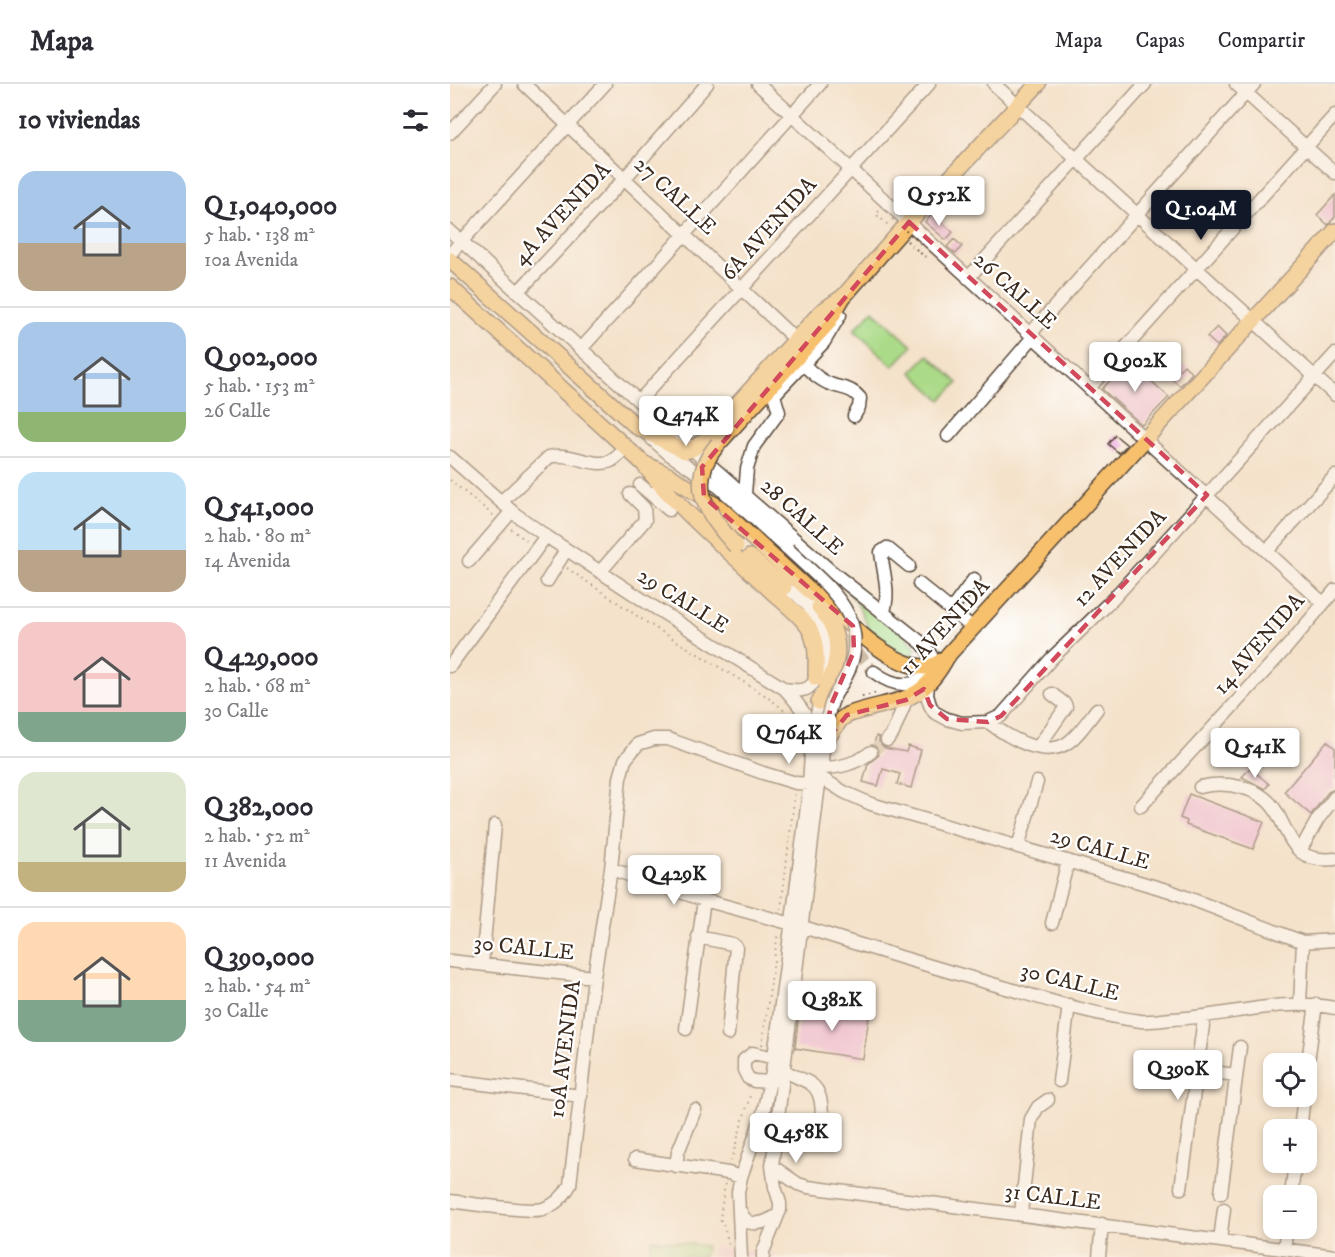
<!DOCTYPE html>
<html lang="es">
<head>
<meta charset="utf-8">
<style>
	:root { --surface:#fff; --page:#f2f2f3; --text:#2b2b33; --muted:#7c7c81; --line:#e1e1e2; --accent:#111827 }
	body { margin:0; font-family:"IM FELL DW Pica",serif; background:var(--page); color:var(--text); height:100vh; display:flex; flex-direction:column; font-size:22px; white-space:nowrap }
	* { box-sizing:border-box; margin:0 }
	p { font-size:20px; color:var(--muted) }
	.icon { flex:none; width:33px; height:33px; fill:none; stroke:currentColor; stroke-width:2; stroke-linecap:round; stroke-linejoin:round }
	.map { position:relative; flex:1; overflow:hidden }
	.details { display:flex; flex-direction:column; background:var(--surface); width:450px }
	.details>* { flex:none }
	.tools { position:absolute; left:813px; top:969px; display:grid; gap:12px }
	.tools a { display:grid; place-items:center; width:54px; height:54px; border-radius:12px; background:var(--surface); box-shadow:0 3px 9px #0003; font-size:30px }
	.price { position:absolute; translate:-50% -51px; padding:0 14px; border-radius:6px; background:#fff; color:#222; font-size:20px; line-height:39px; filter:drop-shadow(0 2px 3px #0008) }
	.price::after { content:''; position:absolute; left:50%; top:36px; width:18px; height:14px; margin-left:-9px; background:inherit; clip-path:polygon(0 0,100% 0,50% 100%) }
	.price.selected { background:var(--accent); color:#fff }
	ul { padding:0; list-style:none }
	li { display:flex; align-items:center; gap:18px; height:150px; padding:0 18px }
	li+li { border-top:2px solid var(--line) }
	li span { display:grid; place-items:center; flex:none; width:168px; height:120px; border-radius:18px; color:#555 }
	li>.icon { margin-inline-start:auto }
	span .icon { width:72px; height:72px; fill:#fffc; stroke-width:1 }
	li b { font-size:26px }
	h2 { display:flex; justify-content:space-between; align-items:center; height:72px; padding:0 18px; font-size:26px }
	header { display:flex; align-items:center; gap:36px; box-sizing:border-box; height:84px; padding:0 30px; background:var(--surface); border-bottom:2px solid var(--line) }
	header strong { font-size:28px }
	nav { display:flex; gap:33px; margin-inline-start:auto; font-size:21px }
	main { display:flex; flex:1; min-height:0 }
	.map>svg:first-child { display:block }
	.built { fill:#f6cfd8 }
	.green { fill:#abda88; stroke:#738253; stroke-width:1.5 }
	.building { fill:#eea9dc }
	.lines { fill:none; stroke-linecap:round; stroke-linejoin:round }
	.minor-tunnel { stroke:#cfbda8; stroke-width:12; stroke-dasharray:12 6; stroke-linecap:butt }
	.minor-casing { stroke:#574638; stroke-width:15 }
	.major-casing { stroke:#574638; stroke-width:18 }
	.path { stroke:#574638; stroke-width:2; stroke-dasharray:1.5 4.5; stroke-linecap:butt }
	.minor { stroke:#fff; stroke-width:12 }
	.major { stroke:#f7c06c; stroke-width:15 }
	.minor-bridge-casing { stroke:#574638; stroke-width:15; stroke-linecap:butt }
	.major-bridge-casing { stroke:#574638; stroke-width:18; stroke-linecap:butt }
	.path-bridge { stroke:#574638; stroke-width:2; stroke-dasharray:1.5 4.5; stroke-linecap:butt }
	.minor-bridge { stroke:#fff; stroke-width:12 }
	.major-bridge { stroke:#f7c06c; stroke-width:15 }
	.marked { fill:none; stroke:#d1495b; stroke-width:4.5; stroke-dasharray:12 8; stroke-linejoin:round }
	.labels { text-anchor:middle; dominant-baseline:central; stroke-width:4.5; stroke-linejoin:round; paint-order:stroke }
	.street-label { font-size:22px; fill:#3b2a1e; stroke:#fff }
</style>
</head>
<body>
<header>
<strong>Mapa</strong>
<nav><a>Mapa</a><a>Capas</a><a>Compartir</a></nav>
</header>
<main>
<section class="details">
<h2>10 viviendas<svg class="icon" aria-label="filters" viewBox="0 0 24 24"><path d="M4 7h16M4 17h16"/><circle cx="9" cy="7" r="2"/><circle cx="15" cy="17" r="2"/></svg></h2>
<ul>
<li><span style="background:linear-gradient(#a9c7e8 60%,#b9a48a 0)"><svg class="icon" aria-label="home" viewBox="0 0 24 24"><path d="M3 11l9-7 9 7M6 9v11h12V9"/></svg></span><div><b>Q 1,040,000</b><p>5 hab. · 138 m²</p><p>10a Avenida</p></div></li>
<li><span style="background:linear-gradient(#a9c7e8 75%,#8fb573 0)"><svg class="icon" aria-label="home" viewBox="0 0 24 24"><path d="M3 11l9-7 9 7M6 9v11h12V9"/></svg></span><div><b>Q 902,000</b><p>5 hab. · 153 m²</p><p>26 Calle</p></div></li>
<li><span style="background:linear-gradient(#bfe0f5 65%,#b9a48a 0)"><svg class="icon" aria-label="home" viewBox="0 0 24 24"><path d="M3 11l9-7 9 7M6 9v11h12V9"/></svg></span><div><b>Q 541,000</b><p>2 hab. · 80 m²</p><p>14 Avenida</p></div></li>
<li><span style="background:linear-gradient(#f6c9c9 75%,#7fa58c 0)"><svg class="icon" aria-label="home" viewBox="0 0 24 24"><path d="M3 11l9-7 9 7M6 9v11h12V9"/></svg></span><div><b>Q 429,000</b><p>2 hab. · 68 m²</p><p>30 Calle</p></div></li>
<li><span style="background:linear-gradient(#dfe7d0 75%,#c2b280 0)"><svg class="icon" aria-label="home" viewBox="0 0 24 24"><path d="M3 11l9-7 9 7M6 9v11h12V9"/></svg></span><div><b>Q 382,000</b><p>2 hab. · 52 m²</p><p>11 Avenida</p></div></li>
<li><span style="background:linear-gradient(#ffd9b3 65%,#7fa58c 0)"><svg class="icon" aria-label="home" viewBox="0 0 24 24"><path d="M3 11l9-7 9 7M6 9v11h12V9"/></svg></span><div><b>Q 390,000</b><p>2 hab. · 54 m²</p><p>30 Calle</p></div></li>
</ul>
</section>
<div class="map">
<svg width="885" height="1173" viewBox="0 0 885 1173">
	<rect width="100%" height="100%" fill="#fff"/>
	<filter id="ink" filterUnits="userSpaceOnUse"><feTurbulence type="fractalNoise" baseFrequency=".0167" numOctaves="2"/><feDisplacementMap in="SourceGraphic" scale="12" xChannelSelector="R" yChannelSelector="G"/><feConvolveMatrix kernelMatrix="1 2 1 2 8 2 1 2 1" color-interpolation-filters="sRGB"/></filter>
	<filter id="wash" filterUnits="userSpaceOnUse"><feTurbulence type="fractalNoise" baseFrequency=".008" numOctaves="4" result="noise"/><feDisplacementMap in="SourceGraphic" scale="24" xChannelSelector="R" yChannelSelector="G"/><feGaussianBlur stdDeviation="1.35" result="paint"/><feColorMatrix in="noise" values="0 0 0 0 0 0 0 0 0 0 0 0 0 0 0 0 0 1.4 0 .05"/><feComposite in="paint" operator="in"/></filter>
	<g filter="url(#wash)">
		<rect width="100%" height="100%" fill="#f4e2ca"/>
		<path class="built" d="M 263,1162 L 328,1170 L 328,1173 L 262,1173 Z"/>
		<path class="green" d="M 423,226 L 462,262 L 443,282 L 404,246 Z
			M 478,271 L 508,299 L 491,316 L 461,288 Z
			M 396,506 L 453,550 L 466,564 L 463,570 L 456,573 L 419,545 L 406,517 Z
			M 202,1155 L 256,1162 L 254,1173 L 199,1173 Z"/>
		<g id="blocks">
			<path class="building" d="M 519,96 L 528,105 L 515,120 L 505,111 Z
				M 885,111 L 885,133 L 878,141 L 867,131 Z
				M 482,130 L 503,148 L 496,156 L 475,138 Z
				M 504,155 L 512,162 L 506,170 L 497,163 Z
				M 767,243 L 776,252 L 767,262 L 757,253 Z
				M 679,277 L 719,313 L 692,341 L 652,305 Z
				M 734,281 L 742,289 L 730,302 L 721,294 Z
				M 665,351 L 677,361 L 669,369 L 658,360 Z
				M 426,652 L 429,653 L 429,659 L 435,664 L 456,668 L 458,662 L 471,666 L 461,704 L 447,700 L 450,690 L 433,685 L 428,702 L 413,698 L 418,680 L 429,671 L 428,664 L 424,660 Z
				M 877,657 L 885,664 L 885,705 L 878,708 L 861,731 L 834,708 Z
				M 800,684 L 819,700 L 815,705 L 792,693 Z
				M 739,710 L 814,738 L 803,765 L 736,741 L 737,737 L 730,734 Z
				M 350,922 L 419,933 L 413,975 L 345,964 Z"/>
		</g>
	</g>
	<g filter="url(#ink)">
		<use href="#blocks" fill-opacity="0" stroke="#574638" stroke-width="1.5"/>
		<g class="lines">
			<path class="minor-tunnel" d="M 384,540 L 424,588
				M 421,668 L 437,656"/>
			<g class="minor-casing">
				<path id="minor" d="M 74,0 L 346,256
					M 308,0 L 873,519
					M 544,0 L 885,311
					M 786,0 L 885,89
					M 0,49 L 45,0
					M 0,147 L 242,365 L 382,488 L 473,560 L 481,571 C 476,607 448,606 424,588
					M 0,170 L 155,0
					M 518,194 L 695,0
					M 68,208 L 175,94 L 257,0
					M 581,249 L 804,0
					M 131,265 L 370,0
					M 353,280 C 360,287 371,297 380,300 C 392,305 401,303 410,314 L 409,323 L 404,332
					M 640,303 L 885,31
					M 189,317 L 479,0
					M 498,352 L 584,252
					M 202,355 L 219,370 L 269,403 L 338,465
					M 0,373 L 65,430 L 96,452 L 199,520 L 335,605 C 342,606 351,608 358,604 C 372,594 377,566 372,551 C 370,543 364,537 358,531
					M 190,401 L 203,412 L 211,402
					M 295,410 L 297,385 L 304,362 L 329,328 L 324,311 L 374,258 L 390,231
					M 203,412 L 219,426
					M 51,418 L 99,373 C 120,367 144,385 161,377 C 167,374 172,368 176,364
					M 817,467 L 885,392
					M 19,477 L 62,427
					M 150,488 L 195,436 L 194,424 L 180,410
					M 97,497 L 116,466
					M 469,500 L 523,544
					M 334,503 L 347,511 L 372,535
					M 501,526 L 524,495
					M 433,530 C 441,509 433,489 431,468 L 437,464 L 459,482
					M 0,582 L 96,452
					M 478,601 L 477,611 L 480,621 L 484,628 L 497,635 L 512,639 L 538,638 L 551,632 L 602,574 L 663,515 L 885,270
					M 335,605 C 347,619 358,630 361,649
					M 538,638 C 558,653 596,677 620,657 C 630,649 639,635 647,625
					M 437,656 L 443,649 L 456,616
					M 588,663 L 616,623 L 615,620 L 602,610
					M 371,684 C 390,684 406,680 421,668
					M 370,693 L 394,708 L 421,720 L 720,807 L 853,858 L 885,856
					M 750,703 C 775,697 811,702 826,727 C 842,755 843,779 885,775
					M 691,722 L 837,563 L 885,506
					M 568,763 L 587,698
					M 850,767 L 868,735 L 885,713
					M 161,785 L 254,816 L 342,840
					M 602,839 L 618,777
					M 353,843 C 419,864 486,884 553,903 C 598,916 644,931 691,937 C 701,938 712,936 722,935 C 776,933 831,913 885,924
					M 248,853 L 282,860 L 286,863 L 278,950
					M 0,877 L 144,893
					M 32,880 L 45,741
					M 850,920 L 853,858
					M 236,945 L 254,816
					M 334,986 C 342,992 354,995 361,1000 C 374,1009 371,1029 373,1043
					M 747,986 L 786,991
					M 856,992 L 866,920
					M 0,996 L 131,1012
					M 609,997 L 619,921
					M 321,998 L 304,997 L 298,994 L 294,986 L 294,976 L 303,969 L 325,974
					M 850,1046 L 854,1012
					M 185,1075 L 278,1089 L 291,1093
					M 226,1082 L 228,1068 L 245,1026
					M 322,1082 L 348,1100 L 358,1103 L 885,1172
					M 731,1104 L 754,934
					M 771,1109 L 790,963
					M 841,1112 L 845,1078
					M 0,1117 C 18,1119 80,1129 93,1125 C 106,1121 114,1112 120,1101 L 144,893 L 161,785 L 170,694 L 175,676 L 188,660 L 204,655 L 218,655 L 313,689 L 346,699 L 359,700
					M 291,1128 C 297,1146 315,1139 328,1131
					M 571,1130 L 581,1035 L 588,1023 L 598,1016
					M 770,1156 L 774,1125
					M 834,1165 L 837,1144
					M 291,1173 L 288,1108 L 291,1093 L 313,1029 L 322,988 L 358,715 L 362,656 L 371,610
					M 313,1173 L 313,1168 L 330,1126 L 330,1119 L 325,1103 L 322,1082 L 375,651
					M 649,1173 L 652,1140"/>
			</g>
			<g class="major-casing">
				<path id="major" d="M 0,176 L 187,343 L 235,367 L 242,365 L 254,357 L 371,228 L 393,213
					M 0,203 L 193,379 L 220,392 L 270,424 L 363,510 L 372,514 C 395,536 448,591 482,582 C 488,580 493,576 498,572
					M 268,360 L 378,239 L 393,213 L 459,138 L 588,0
					M 195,382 C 231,427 275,463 316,502 C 330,516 348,528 359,544 C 368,560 366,577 366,594
					M 300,473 L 334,503
					M 369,618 C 388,585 397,554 369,523
					M 374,659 L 390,636 L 397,631 C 447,613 469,625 498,571 L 885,147"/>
			</g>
			<path class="path" d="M 429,127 L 426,130 L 439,142
				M 457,157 L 475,173 L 477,170
				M 0,396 L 44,432
				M 61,445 L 78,458
				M 117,484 L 199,540 L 313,610 L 328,621 L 344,636
				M 412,613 L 429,608
				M 331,825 L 345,708
				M 312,961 L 328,848
				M 281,1077 L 301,1008
				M 275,1100 L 270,1135 L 274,1142 L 279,1161"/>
			<use href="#minor" class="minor"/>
			<use href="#major" class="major"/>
			<g class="minor-bridge-casing">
				<path id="minor-bridge" d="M 338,465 C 372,498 420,529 400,583 C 397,593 390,602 385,611 C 380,620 379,629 376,638"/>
			</g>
			<g class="major-bridge-casing">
				<path id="major-bridge" d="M 268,360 C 235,399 256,430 286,462"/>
			</g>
			<path class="path-bridge" d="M 442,135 L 470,159"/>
			<use href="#minor-bridge" class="minor-bridge"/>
			<use href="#major-bridge" class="major-bridge"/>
		</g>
	</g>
	<path d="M0 0H885V1173H0ZM 459,138 L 757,411 L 551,632 L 538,638 L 497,635 L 480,621 L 474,605 L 456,616 L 397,631 L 374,659 L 381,621 L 404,567 L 403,542 L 254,413 L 252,383 Z" fill="#f4e2ca" fill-opacity=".55" fill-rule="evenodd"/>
	<path class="marked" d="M 459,138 L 757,411 L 551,632 L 538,638 L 497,635 L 480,621 L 474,605 L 456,616 L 397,631 L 374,659 L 381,621 L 404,567 L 403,542 L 254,413 L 252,383 Z"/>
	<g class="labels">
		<g class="street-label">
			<text transform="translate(225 112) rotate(43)">27 CALLE</text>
			<text transform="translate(112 130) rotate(-47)">4A AVENIDA</text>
			<text transform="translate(319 145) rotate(-48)">6A AVENIDA</text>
			<text transform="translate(565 207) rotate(42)">26 CALLE</text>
			<text transform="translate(352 433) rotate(42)">28 CALLE</text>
			<text transform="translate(670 474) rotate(-47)">12 AVENIDA</text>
			<text transform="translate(233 517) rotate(32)">29 CALLE</text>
			<text transform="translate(495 543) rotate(-48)">11 AVENIDA</text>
			<text transform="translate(809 560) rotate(-49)">14 AVENIDA</text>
			<text transform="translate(650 765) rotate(16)">29 CALLE</text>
			<text transform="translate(74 864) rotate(6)">30 CALLE</text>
			<text transform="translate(620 898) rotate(14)">30 CALLE</text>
			<text transform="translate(115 965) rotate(-83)">10A AVENIDA</text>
			<text transform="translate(603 1113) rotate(7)">31 CALLE</text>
		</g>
	</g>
</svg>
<div class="tools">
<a><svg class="icon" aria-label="locate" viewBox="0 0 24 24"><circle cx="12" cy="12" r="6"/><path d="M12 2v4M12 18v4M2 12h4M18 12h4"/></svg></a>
<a>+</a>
<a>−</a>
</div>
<b class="price" style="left:489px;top:143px">Q 552K</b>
<b class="price selected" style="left:751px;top:157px">Q 1.04M</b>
<b class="price" style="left:685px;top:309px">Q 902K</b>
<b class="price" style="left:236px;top:363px">Q 474K</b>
<b class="price" style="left:339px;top:681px">Q 764K</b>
<b class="price" style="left:805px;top:695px">Q 541K</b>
<b class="price" style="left:224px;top:822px">Q 429K</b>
<b class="price" style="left:382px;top:948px">Q 382K</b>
<b class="price" style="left:728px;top:1017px">Q 390K</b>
<b class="price" style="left:346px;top:1080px">Q 458K</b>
</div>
</main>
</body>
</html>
